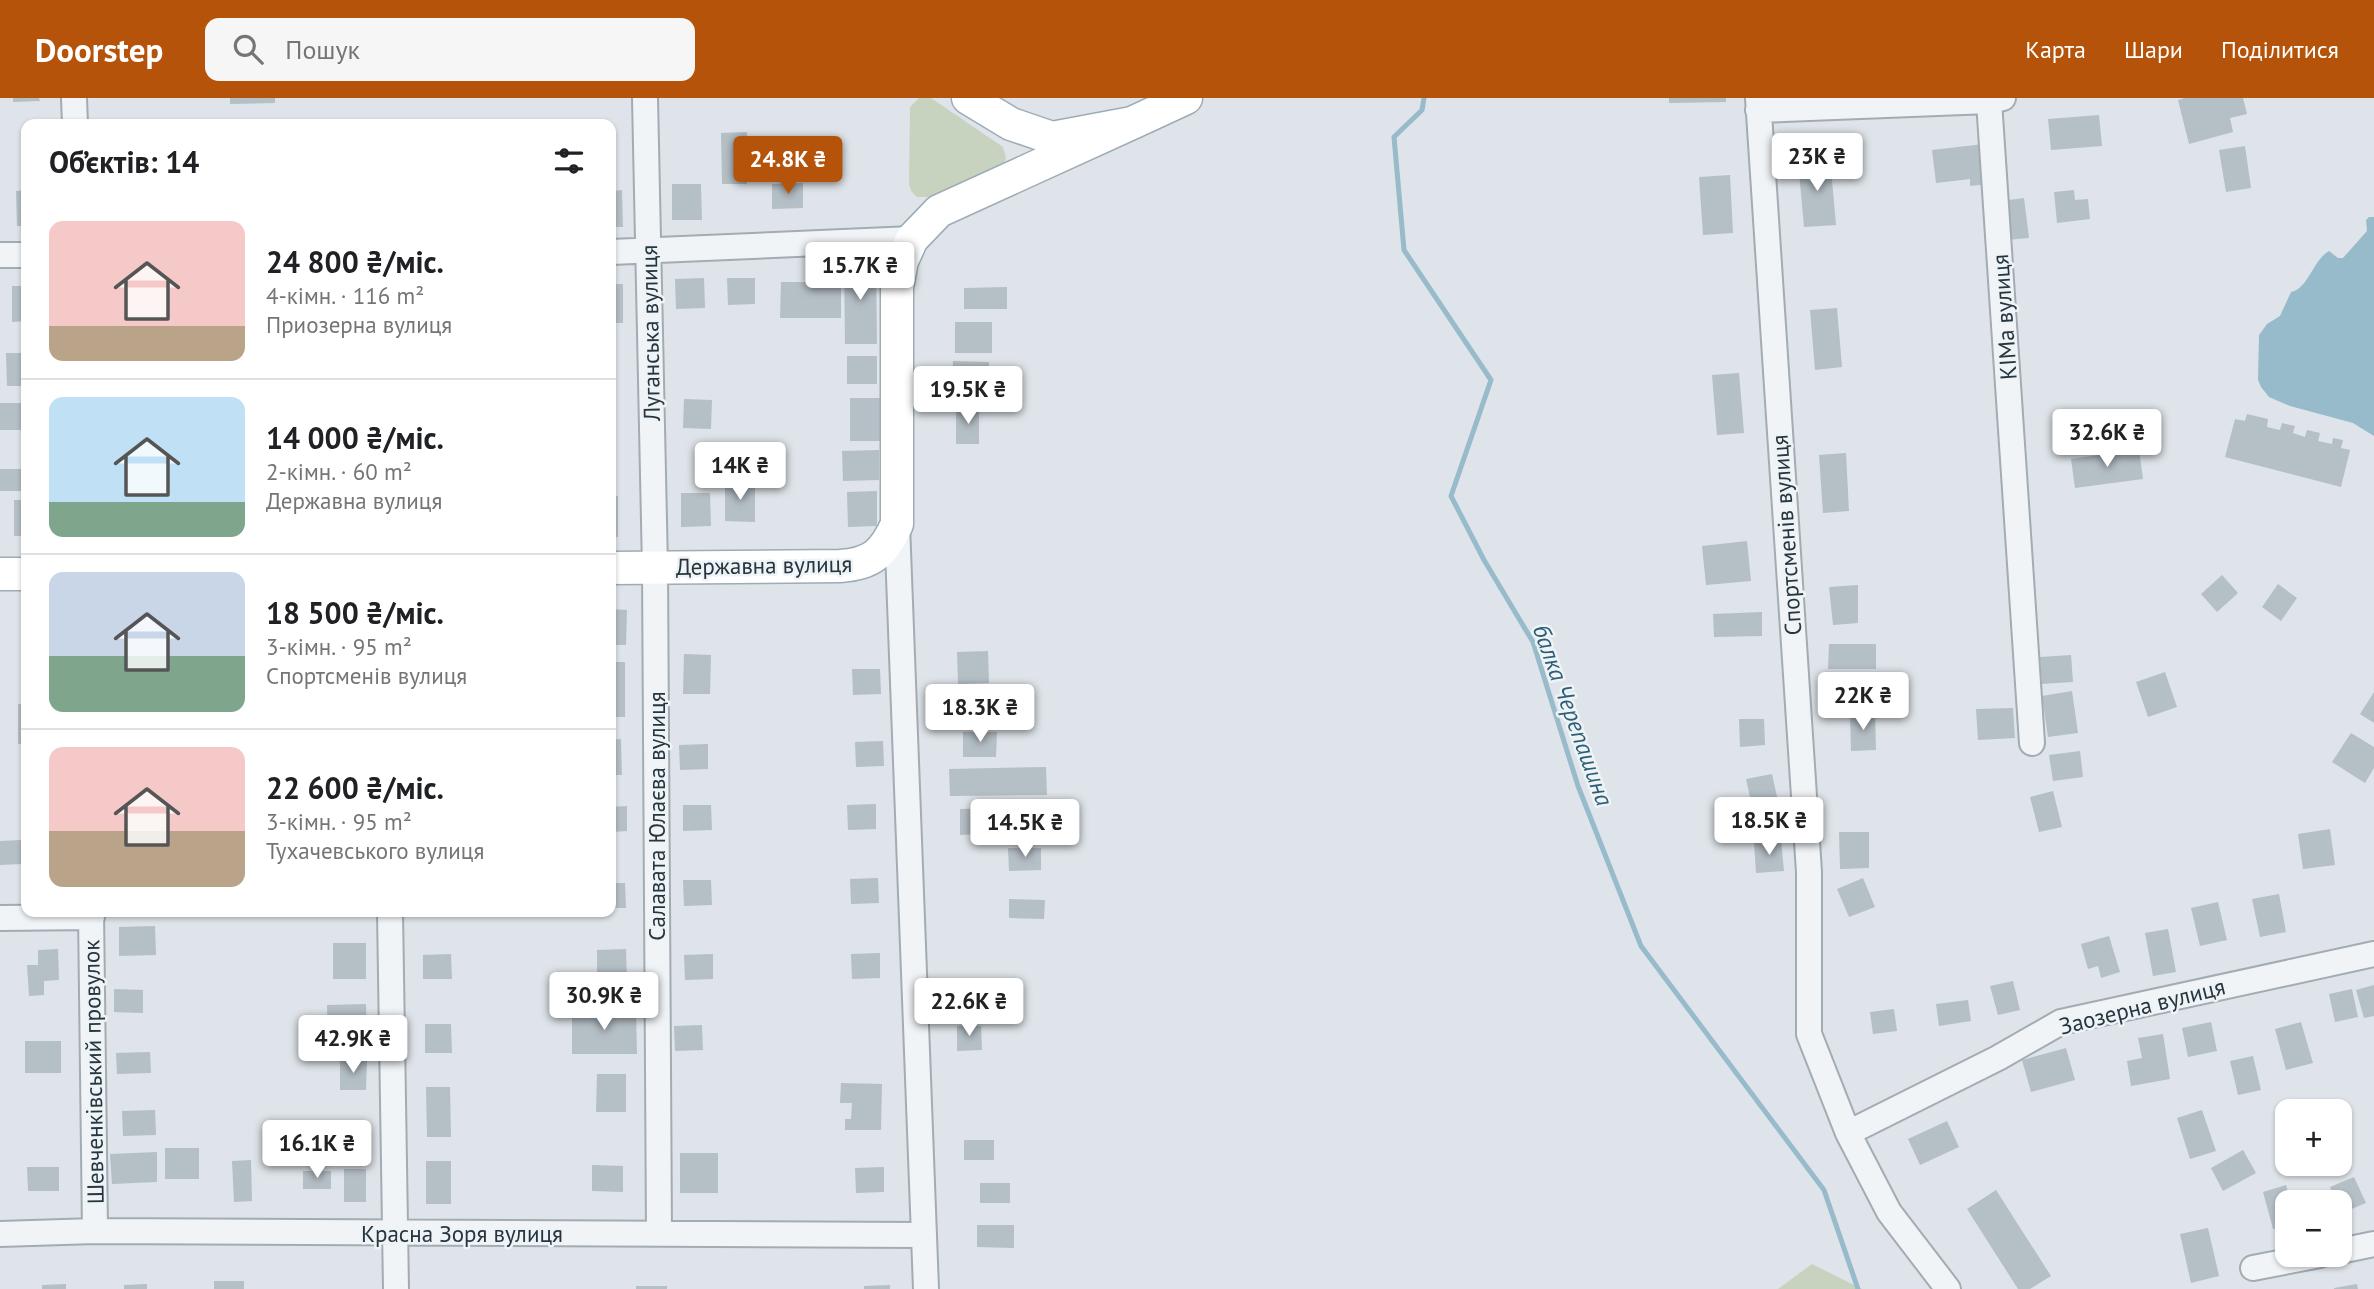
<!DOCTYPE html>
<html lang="uk">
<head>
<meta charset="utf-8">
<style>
	:root { --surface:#fff; --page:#f6f6f6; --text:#202124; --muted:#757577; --line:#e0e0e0; --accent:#b45309 }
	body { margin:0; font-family:"PT Sans",sans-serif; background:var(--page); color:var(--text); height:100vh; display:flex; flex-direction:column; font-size:26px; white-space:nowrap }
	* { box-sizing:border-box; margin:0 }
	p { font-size:23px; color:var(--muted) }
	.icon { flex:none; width:38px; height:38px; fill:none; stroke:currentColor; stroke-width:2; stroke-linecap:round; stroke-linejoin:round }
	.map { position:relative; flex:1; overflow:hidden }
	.drawer { position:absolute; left:21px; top:21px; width:595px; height:798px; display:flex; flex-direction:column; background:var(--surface); border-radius:14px; box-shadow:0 2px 5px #0004 }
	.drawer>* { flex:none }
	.fabs { position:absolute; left:2275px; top:1001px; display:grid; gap:14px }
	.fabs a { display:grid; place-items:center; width:77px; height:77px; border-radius:14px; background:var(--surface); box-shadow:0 2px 5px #0004; font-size:35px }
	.price { position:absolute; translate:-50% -60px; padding:0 16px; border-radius:7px; background:#fff; color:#222; font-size:23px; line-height:46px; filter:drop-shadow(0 2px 4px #0008) }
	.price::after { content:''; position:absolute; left:50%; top:42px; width:21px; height:16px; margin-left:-10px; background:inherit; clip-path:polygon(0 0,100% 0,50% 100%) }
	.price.current { background:var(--accent); color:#fff }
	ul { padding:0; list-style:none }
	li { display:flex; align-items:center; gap:21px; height:175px; padding:0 28px }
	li+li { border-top:2px solid var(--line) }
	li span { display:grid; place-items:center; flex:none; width:196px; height:140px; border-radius:14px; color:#555 }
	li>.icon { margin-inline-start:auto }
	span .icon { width:84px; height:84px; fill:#fffc; stroke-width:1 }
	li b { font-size:30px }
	h2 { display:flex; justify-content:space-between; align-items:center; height:84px; padding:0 28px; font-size:30px }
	header { display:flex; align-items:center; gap:42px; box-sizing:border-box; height:98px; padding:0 35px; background:var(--accent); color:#fff }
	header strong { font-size:33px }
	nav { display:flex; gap:38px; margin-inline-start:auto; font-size:24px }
	.search { width:490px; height:63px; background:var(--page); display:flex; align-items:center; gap:18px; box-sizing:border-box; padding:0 24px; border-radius:14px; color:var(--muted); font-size:26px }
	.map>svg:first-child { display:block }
	.green { fill:#c8d3bf }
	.water { fill:#97bbcb }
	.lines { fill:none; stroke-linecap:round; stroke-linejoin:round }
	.stream { stroke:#97bbcb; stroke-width:5 }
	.building { fill:#b5bfc6 }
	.minor-casing { stroke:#a3acb3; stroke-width:28 }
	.major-casing { stroke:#9dacb5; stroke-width:35 }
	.minor { stroke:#f1f4f7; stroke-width:24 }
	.major { stroke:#fff; stroke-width:32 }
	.labels { text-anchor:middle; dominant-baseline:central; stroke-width:5; stroke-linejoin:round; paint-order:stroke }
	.street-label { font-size:23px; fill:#263540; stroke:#eef3f6 }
	.water-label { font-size:24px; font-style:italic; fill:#2e5e77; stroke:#eef3f6 }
</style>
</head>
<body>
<header>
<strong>Doorstep</strong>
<div class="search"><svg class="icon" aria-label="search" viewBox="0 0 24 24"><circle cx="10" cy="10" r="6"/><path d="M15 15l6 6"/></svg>Пошук</div>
<nav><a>Карта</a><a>Шари</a><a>Поділитися</a></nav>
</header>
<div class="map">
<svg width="2374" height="1191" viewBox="0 0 2374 1191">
	<rect width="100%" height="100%" fill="#dee4e9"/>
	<path class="green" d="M 919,0 L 931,0 L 1003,49 L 1006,60 L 1002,70 L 933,99 L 917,99 L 911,93 L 909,86 L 910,9 Z
		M 1812,1166 L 1862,1191 L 1778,1191 Z"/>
	<path class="water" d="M 2369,119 L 2374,119 L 2374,338 L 2353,325 L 2290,308 L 2269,299 L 2261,289 L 2258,282 L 2259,237 L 2267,226 L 2280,218 L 2291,194 C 2308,191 2313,162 2329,153 L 2338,160 L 2343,160 L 2367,133 L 2366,122 Z"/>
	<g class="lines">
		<path class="stream" d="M 1424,0 L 1422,12 L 1394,39 L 1404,152 L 1491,282 L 1451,398 L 1484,462 L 1533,544 L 1578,688 L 1641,848 L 1824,1092 L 1858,1191"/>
	</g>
	<path class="building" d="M 13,0 L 39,0 L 40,3 L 13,4 Z
		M 230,0 L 275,0 L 275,5 L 230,6 Z
		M 1669,0 L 1726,0 L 1726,4 L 1669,5 Z
		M 2185,0 L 2243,0 L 2247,16 L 2230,20 L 2233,34 L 2189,46 L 2178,2 Z
		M 2099,17 L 2102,48 L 2051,52 L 2048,21 Z
		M 747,34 L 747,86 L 722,86 L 721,35 Z
		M 1984,46 L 1989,86 L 1970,88 L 1970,81 L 1936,85 L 1932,52 Z
		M 2245,48 L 2251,90 L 2226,94 L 2219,52 Z
		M 1830,60 L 1836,127 L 1804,129 L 1798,63 Z
		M 1730,77 L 1733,135 L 1703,137 L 1699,79 Z
		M 803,85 L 803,110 L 772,111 L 772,86 Z
		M 672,86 L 701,86 L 702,122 L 672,122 Z
		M 26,92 L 26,128 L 17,128 L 16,93 Z
		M 622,92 L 623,129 L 611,129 L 611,93 Z
		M 2074,92 L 2075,102 L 2088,101 L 2090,121 L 2057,125 L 2054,94 Z
		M 2024,100 L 2029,140 L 2006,142 L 2002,103 Z
		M 844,161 L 876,161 L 877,246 L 845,246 Z
		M 704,180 L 705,210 L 676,211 L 675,181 Z
		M 727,180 L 755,180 L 755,206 L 728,207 Z
		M 781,184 L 841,184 L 841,220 L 780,220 Z
		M 611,186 L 623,186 L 623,225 L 611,225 Z
		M 12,188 L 26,188 L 26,223 L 12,224 Z
		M 1007,189 L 1007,211 L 964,211 L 964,190 Z
		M 1837,210 L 1842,269 L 1815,272 L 1810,212 Z
		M 955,224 L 992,224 L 992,255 L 955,255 Z
		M 6,255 L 26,255 L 26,288 L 7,288 Z
		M 847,258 L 877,258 L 877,286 L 847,286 Z
		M 953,263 L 989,264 L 989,286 L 952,285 Z
		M 1739,275 L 1744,335 L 1717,337 L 1712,277 Z
		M 850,300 L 882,300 L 882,343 L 850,343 Z
		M 684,301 L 712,302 L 711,331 L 683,330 Z
		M 0,305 L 26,305 L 26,332 L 0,332 Z
		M 956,311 L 979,311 L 979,346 L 956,346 Z
		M 2247,316 L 2268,321 L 2267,329 L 2280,332 L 2282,325 L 2295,328 L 2293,335 L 2305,339 L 2307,332 L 2320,335 L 2318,343 L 2332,346 L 2333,340 L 2343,342 L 2341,350 L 2350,352 L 2341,389 L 2225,359 L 2235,321 L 2245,323 Z
		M 749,351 L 771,352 L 771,377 L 748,377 Z
		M 2139,351 L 2143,381 L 2075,390 L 2071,361 Z
		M 879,352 L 879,382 L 843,383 L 842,353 Z
		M 1846,355 L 1849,413 L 1823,415 L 1819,357 Z
		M 0,371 L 26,371 L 26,393 L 0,393 Z
		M 725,382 L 744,382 L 744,388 L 755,388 L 755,424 L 725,423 Z
		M 877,393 L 877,428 L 848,429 L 847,394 Z
		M 681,395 L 710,395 L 711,428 L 681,429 Z
		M 611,398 L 618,398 L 618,439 L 611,439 Z
		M 14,402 L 26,402 L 26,438 L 14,438 Z
		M 1747,443 L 1751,483 L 1706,487 L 1702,448 Z
		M 2222,477 L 2238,495 L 2217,514 L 2201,496 Z
		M 2278,486 L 2297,500 L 2281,523 L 2262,509 Z
		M 1858,487 L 1858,525 L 1833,527 L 1829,489 Z
		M 611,511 L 627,512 L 626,547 L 611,547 Z
		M 1762,514 L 1762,538 L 1714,539 L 1713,516 Z
		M 1829,546 L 1876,546 L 1876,571 L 1828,571 Z
		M 988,553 L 989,585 L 958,586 L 957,554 Z
		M 684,556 L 711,557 L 710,596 L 683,596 Z
		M 2071,557 L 2073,584 L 2042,586 L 2040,559 Z
		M 611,564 L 625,564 L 625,619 L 611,619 Z
		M 852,571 L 880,571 L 881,596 L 853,597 Z
		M 2165,574 L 2177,609 L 2148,619 L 2136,584 Z
		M 2072,593 L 2078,635 L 2048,639 L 2042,598 Z
		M 2374,594 L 2374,625 L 2360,616 Z
		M 18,606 L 26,606 L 26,646 L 18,646 Z
		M 2013,610 L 2015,640 L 1978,642 L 1976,611 Z
		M 1875,614 L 1876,652 L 1851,653 L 1850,615 Z
		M 1739,621 L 1764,621 L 1765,647 L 1740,649 Z
		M 963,634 L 997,634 L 996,659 L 963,659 Z
		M 2351,635 L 2374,649 L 2374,670 L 2365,685 L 2332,664 Z
		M 621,641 L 622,677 L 611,677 L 611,642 Z
		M 883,643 L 884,668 L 856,669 L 855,644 Z
		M 708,646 L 708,671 L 680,672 L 679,647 Z
		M 2080,653 L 2083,679 L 2053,683 L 2049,657 Z
		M 1046,669 L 1047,697 L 950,698 L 949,671 Z
		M 1772,676 L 1781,717 L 1755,722 L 1746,681 Z
		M 2053,693 L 2062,729 L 2039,734 L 2030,699 Z
		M 876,706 L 876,731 L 848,732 L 847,707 Z
		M 683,707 L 711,707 L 712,732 L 683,733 Z
		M 627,708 L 627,733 L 611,734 L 611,709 Z
		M 1004,710 L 1005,735 L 960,737 L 960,711 Z
		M 2330,731 L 2335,767 L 2303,771 L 2298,736 Z
		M 1839,734 L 1869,734 L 1869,770 L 1840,771 Z
		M 21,742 L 22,766 L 0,767 L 0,743 Z
		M 1781,742 L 1784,773 L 1756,775 L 1754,744 Z
		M 1008,750 L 1041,750 L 1041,772 L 1009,773 Z
		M 878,780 L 879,805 L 851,806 L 850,781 Z
		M 1863,780 L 1875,809 L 1849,819 L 1837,791 Z
		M 683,782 L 711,782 L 712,807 L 684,808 Z
		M 611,785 L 625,785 L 626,810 L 611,810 Z
		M 2279,796 L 2286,834 L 2260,839 L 2252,801 Z
		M 1009,801 L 1045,802 L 1044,821 L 1009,820 Z
		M 2218,804 L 2227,842 L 2200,848 L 2191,810 Z
		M 155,828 L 156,857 L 119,858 L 119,829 Z
		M 2168,831 L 2176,874 L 2153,878 L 2145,835 Z
		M 2109,838 L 2120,874 L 2101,880 L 2098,868 L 2088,871 L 2081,846 Z
		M 333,845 L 366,845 L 366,881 L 333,881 Z
		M 58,851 L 59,882 L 44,883 L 44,897 L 29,898 L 27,867 L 38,867 L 38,852 Z
		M 626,851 L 627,885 L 597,885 L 597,852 Z
		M 880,855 L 880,880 L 852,881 L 851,856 Z
		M 451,856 L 452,881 L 423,881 L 423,857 Z
		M 713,856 L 713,881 L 685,882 L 684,857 Z
		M 2013,883 L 2020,912 L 1998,917 L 1990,888 Z
		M 2374,887 L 2374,918 L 2364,920 L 2356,892 Z
		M 114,891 L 143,892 L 143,915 L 114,914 Z
		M 2352,891 L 2358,919 L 2335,924 L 2329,896 Z
		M 963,892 L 988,892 L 988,916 L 964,916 Z
		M 1968,902 L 1971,923 L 1939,928 L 1936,906 Z
		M 366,906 L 367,949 L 328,950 L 327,907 Z
		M 572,911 L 636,911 L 637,956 L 572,956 Z
		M 1894,911 L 1897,933 L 1873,936 L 1870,914 Z
		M 2211,924 L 2217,953 L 2188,959 L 2182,930 Z
		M 2301,924 L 2313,965 L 2286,972 L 2275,931 Z
		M 425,926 L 451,926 L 452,955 L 425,955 Z
		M 702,927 L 703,952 L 675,953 L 674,928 Z
		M 957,928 L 981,928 L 982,952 L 957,953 Z
		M 2163,936 L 2170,981 L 2131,988 L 2127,963 L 2142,960 L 2138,940 Z
		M 25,943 L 61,943 L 61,975 L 25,975 Z
		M 2066,950 L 2075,982 L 2031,994 L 2022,962 Z
		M 150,954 L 151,975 L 117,976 L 116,955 Z
		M 2253,958 L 2261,992 L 2238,997 L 2230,963 Z
		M 340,963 L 367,963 L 366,992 L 340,992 Z
		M 597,976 L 626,976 L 626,1014 L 596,1014 Z
		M 841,985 L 882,986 L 881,1032 L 845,1032 L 845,1021 L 851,1021 L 852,1005 L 840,1005 Z
		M 426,989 L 450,989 L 451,1039 L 427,1039 Z
		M 155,1012 L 156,1037 L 123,1038 L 122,1013 Z
		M 2202,1012 L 2216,1053 L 2190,1061 L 2177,1020 Z
		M 1947,1023 L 1959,1049 L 1920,1067 L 1908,1041 Z
		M 313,1037 L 331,1037 L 332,1066 L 314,1067 Z
		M 964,1042 L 994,1042 L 994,1062 L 964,1062 Z
		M 165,1050 L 199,1050 L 199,1081 L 165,1081 Z
		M 2243,1052 L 2256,1075 L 2223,1093 L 2211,1070 Z
		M 157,1054 L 157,1084 L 112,1086 L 110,1056 Z
		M 680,1055 L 718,1055 L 718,1095 L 680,1095 Z
		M 251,1062 L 252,1103 L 234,1104 L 232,1063 Z
		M 426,1063 L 451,1063 L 451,1106 L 426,1106 Z
		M 592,1067 L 623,1068 L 623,1094 L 592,1093 Z
		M 27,1069 L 59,1069 L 59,1093 L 28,1093 Z
		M 884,1069 L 884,1094 L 856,1095 L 855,1070 Z
		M 344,1071 L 366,1071 L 366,1104 L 344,1104 Z
		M 303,1073 L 331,1073 L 331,1091 L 303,1091 Z
		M 2354,1079 L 2366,1105 L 2342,1115 L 2340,1104 L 2337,1104 L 2330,1089 Z
		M 980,1085 L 1010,1085 L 1010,1105 L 980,1105 Z
		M 2286,1087 L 2291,1104 L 2287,1104 L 2287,1127 L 2273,1131 L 2263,1094 Z
		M 1996,1092 L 2051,1178 L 2030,1191 L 2018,1191 L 1967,1111 Z
		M 977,1127 L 1014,1127 L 1014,1150 L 977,1149 Z
		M 2208,1130 L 2219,1178 L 2191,1185 L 2180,1136 Z
		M 214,1183 L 244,1183 L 244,1191 L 214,1191 Z
		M 66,1186 L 66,1191 L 42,1191 L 42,1187 Z
		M 147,1186 L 147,1191 L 124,1191 L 124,1187 Z
		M 2357,1186 L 2358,1191 L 2334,1191 L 2334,1190 Z
		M 890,1187 L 890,1191 L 864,1191 L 864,1188 Z
		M 636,1188 L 667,1188 L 667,1191 L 636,1191 Z"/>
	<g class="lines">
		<g class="minor-casing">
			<path id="minor" d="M 74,0 L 75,26
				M 645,0 L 655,470 L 659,1135
				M 1758,0 L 1809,774 L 1809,936 L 1848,1035 L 1889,1114 L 1948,1191
				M 1989,3 L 2032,645
				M 1758,12 L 1989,3 L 2003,0
				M 611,154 L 912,141
				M 0,157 L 26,157
				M 897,426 L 926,1191
				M 91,814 L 95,1133
				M 390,814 L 396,1191
				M 0,820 L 92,819
				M 1848,1035 L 1998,960 L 2061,924 L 2374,856
				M 0,1136 L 95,1133 L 924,1137
				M 2340,1153 L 2374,1146
				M 2253,1170 L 2320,1157"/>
		</g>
		<g class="major-casing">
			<path id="major" d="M 968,0 L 1011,26 L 1052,40 L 1132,25 L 1186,0
				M 611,470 L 840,468 C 872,466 884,455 897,426 L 897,189 L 902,163 L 912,141 L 939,113 L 1132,25
				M 0,476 L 26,476"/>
		</g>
		<use href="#minor" class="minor"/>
		<use href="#major" class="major"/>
	</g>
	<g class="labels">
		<g class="street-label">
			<text transform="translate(2004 219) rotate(-94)">КІМа вулиця</text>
			<text transform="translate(650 235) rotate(-91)">Луганська вулиця</text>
			<text transform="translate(1786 437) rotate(-94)">Спортсменів вулиця</text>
			<text transform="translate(764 467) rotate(-1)">Державна вулиця</text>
			<text transform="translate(656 718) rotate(-90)">Салавата Юлаєва вулиця</text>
			<text transform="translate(2142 908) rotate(-14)">Заозерна вулиця</text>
			<text transform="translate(93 974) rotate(-91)">Шевченківський провулок</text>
			<text x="462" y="1135">Красна Зоря вулиця</text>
		</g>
		<g class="water-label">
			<text transform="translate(1573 617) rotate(70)">балка Черепашина</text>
		</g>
	</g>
</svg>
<div class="fabs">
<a>+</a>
<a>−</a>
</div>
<b class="price" style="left:1817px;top:95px">23K ₴</b>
<b class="price current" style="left:788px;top:98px">24.8K ₴</b>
<b class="price" style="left:860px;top:204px">15.7K ₴</b>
<b class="price" style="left:968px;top:328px">19.5K ₴</b>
<b class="price" style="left:2107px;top:371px">32.6K ₴</b>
<b class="price" style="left:740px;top:404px">14K ₴</b>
<b class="price" style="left:1863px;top:634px">22K ₴</b>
<b class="price" style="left:980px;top:646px">18.3K ₴</b>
<b class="price" style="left:1769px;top:759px">18.5K ₴</b>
<b class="price" style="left:1025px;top:761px">14.5K ₴</b>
<b class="price" style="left:604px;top:934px">30.9K ₴</b>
<b class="price" style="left:969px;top:940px">22.6K ₴</b>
<b class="price" style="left:353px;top:977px">42.9K ₴</b>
<b class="price" style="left:317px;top:1082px">16.1K ₴</b>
<section class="drawer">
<h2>Об’єктів: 14<svg class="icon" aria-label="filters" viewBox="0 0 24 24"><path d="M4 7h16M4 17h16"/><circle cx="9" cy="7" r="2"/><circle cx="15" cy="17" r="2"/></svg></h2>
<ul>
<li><span style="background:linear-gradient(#f6c9c9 75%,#b9a48a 0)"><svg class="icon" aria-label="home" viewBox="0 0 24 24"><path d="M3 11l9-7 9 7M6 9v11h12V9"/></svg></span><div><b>24 800 ₴/міс.</b><p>4-кімн. · 116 m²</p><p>Приозерна вулиця</p></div></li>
<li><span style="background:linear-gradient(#bfe0f5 75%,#7fa58c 0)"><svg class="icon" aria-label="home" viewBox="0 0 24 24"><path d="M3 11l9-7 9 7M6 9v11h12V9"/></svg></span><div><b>14 000 ₴/міс.</b><p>2-кімн. · 60 m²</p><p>Державна вулиця</p></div></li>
<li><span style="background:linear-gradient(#c9d6e8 60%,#7fa58c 0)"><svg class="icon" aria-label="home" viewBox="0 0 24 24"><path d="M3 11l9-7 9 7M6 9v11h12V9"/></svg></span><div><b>18 500 ₴/міс.</b><p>3-кімн. · 95 m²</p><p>Спортсменів вулиця</p></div></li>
<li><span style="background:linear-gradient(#f6c9c9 60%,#b9a48a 0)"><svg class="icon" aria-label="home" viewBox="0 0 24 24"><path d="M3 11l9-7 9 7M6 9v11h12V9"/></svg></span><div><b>22 600 ₴/міс.</b><p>3-кімн. · 95 m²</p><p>Тухачевського вулиця</p></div></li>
</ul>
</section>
</div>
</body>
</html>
